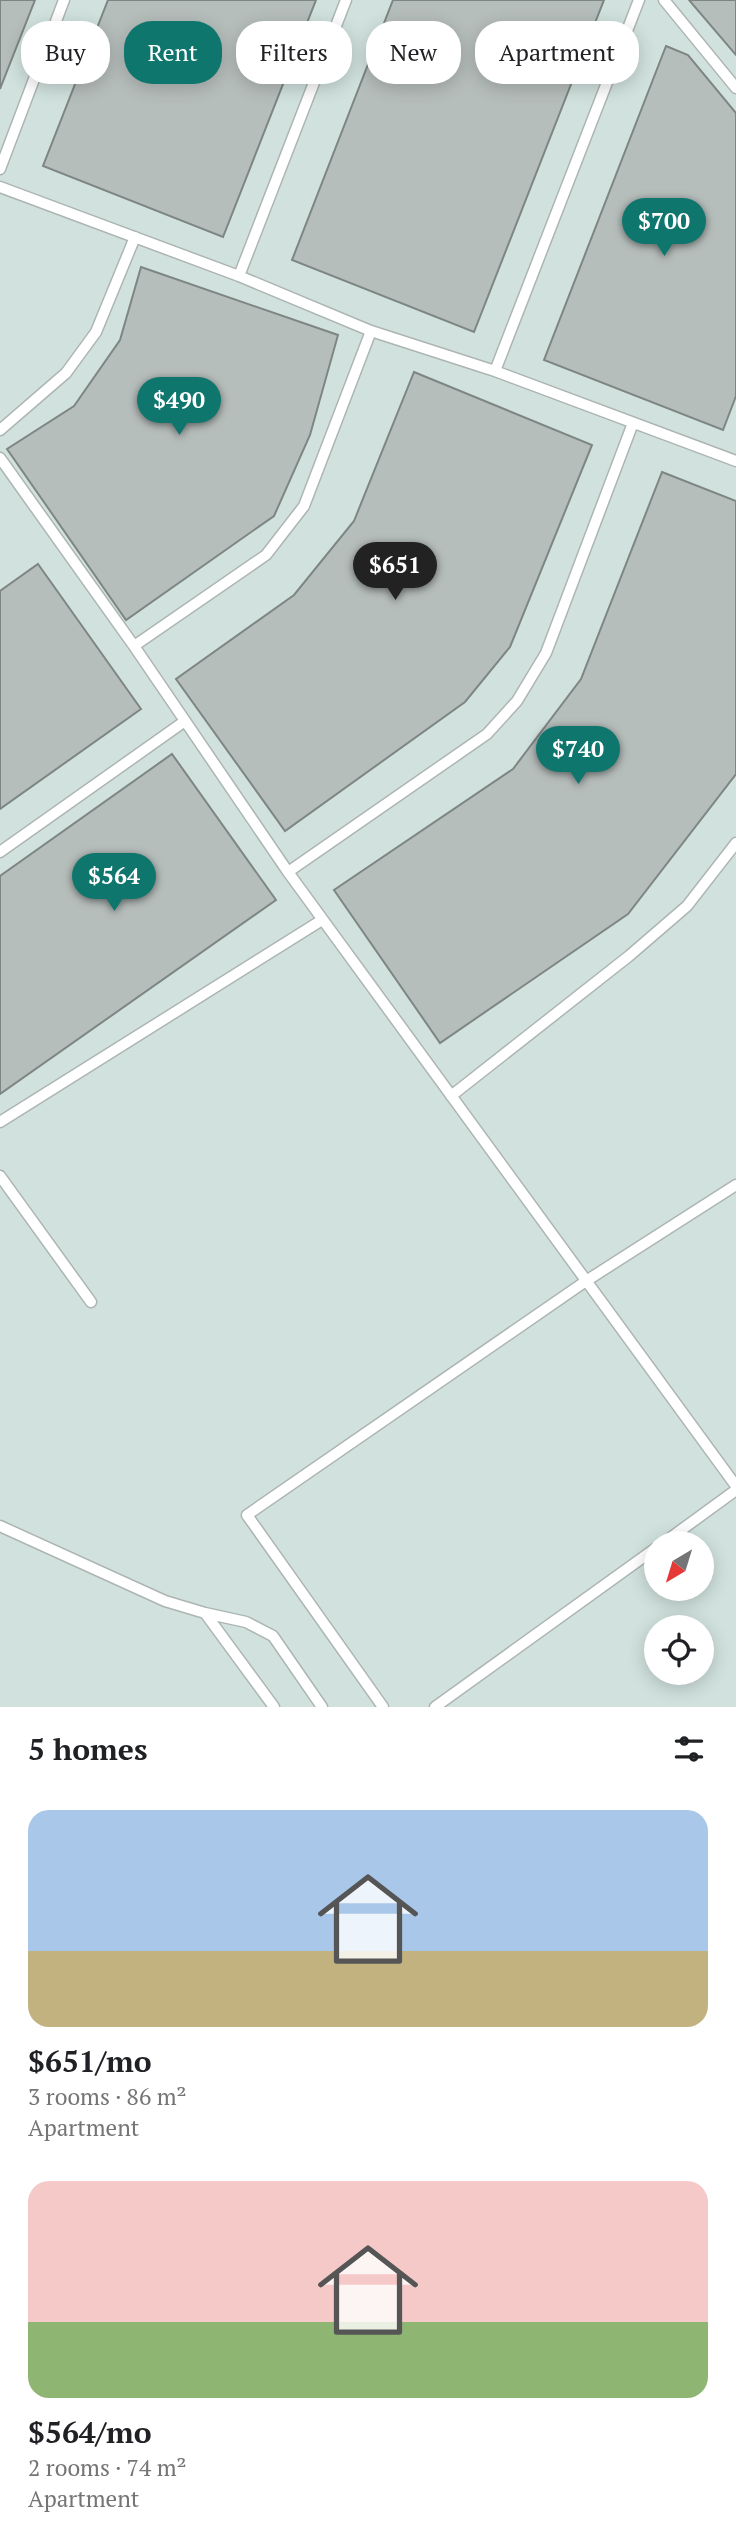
<!DOCTYPE html>
<html lang="en">
<head>
<meta charset="utf-8">
<style>
	:root { --surface:#fff; --page:#f2f2f2; --text:#202124; --muted:#757577; --accent:#0f766e }
	body { margin:0; font-family:"PT Serif",serif; background:var(--page); color:var(--text); height:100vh; display:flex; flex-direction:column; font-size:26px; white-space:nowrap }
	* { box-sizing:border-box; margin:0 }
	p { font-size:23px; color:var(--muted) }
	.icon { flex:none; width:38px; height:38px; fill:none; stroke:currentColor; stroke-width:2; stroke-linecap:round; stroke-linejoin:round }
	.map { position:relative; height:1707px; overflow:hidden }
	.drawer { display:flex; flex-direction:column; background:var(--surface); flex:1 }
	.drawer>* { flex:none }
	.guide { position:absolute; left:21px; top:21px; width:695px; height:63px; display:flex; gap:14px }
	.needle { width:46px; rotate:218deg }
	.buttons { position:absolute; left:644px; top:1531px; display:grid; gap:14px }
	.buttons a { display:grid; place-items:center; width:70px; height:70px; border-radius:50%; background:var(--surface); box-shadow:0 4px 18px #0003; font-size:35px }
	.price { position:absolute; translate:-50% -60px; padding:0 16px; border-radius:24px; background:var(--accent); color:#fff; font-size:23px; line-height:46px; filter:drop-shadow(0 2px 4px #0008) }
	.price::after { content:''; position:absolute; left:50%; top:42px; width:21px; height:16px; margin-left:-10px; background:inherit; clip-path:polygon(0 0,100% 0,50% 100%) }
	.price.on { background:#222; color:#fff }
	ul { padding:0; list-style:none }
	li { display:grid; align-content:center; gap:14px; height:371px; padding:0 28px }
	li span { display:grid; place-items:center; height:217px; border-radius:21px; color:#555 }
	li>.icon { margin-inline-start:auto }
	span .icon { width:126px; height:126px; fill:#fffc; stroke-width:1 }
	li b { font-size:30px }
	h2 { display:flex; justify-content:space-between; align-items:center; height:84px; padding:0 28px; font-size:30px }
	.tag { padding:0 24px; border-radius:28px; background:var(--surface); box-shadow:0 4px 18px #0003; font-size:24px; line-height:63px }
	.tag.on { background:var(--accent); color:#fff }
	.map>svg:first-child { display:block }
	.built { fill:#d1e2de; fill-rule:evenodd }
	.building { fill:#b6bebc; stroke:#7e8684; stroke-width:2 }
	.lines { fill:none; stroke-linecap:round; stroke-linejoin:round }
	.service-casing { stroke:#adb5b3; stroke-width:13 }
	.service { stroke:#fff; stroke-width:10 }
</style>
</head>
<body>
<div class="map">
<svg width="736" height="1707" viewBox="0 0 736 1707">
	<rect width="100%" height="100%" fill="#e3ecea"/>
	<path class="built" d="M 0,0 L 736,0 L 736,1707 L 0,1707 ZM 656,1544 L 702,1544 L 702,1589 L 656,1589 ZM 656,1628 L 702,1628 L 702,1673 L 656,1673 Z"/>
	<path class="building" d="M 0,0 L 35,0 L 0,89 Z
		M 108,0 L 316,0 L 223,237 L 43,166 Z
		M 393,0 L 604,0 L 474,332 L 292,260 Z
		M 689,0 L 736,0 L 736,55 Z
		M 666,46 L 688,55 L 736,113 L 736,396 L 723,430 L 544,360 Z
		M 141,267 L 338,335 L 310,435 L 274,516 L 126,620 L 7,449 L 74,406 L 120,340 Z
		M 414,372 L 592,445 L 510,647 L 465,702 L 285,831 L 176,679 L 294,595 L 354,521 Z
		M 662,472 L 736,501 L 736,774 L 628,914 L 440,1043 L 334,890 L 513,769 L 581,679 Z
		M 38,564 L 141,709 L 0,809 L 0,591 Z
		M 172,754 L 276,900 L 0,1094 L 0,876 Z"/>
	<g class="lines">
		<g class="service-casing">
			<path id="service" d="M 664,0 L 736,88
				M 0,169 L 64,0
				M 0,187 L 239,276 L 371,331 L 495,371 L 736,461
				M 239,276 L 346,0
				M 495,371 L 639,0
				M 0,430 L 66,373 L 96,332 L 135,237
				M 0,458 L 134,646 L 288,872 L 736,1486
				M 134,646 L 266,555 L 304,506 L 371,331
				M 0,852 L 185,721
				M 288,872 L 487,734 L 517,701 L 546,653 L 633,423
				M 451,1096 L 629,956 L 687,906 L 736,843
				M 0,1122 L 322,920
				M 0,1176 L 91,1302
				M 0,1526 L 165,1601 L 205,1613 L 246,1622 L 273,1636 L 322,1707
				M 662,1544 L 736,1490
				M 205,1613 L 274,1707
				M 383,1707 L 247,1515 L 586,1281 L 736,1185
				M 435,1707 L 656,1548"/>
		</g>
		<use href="#service" class="service"/>
	</g>
</svg>
<div class="buttons">
<a><svg class="needle" viewBox="-14 -14 28 28"><path d="M0-13l5 13h-10z" fill="#e53935"/><path d="M0 13l5-13h-10z" fill="#757577"/></svg></a>
<a><svg class="icon" aria-label="locate" viewBox="0 0 24 24"><circle cx="12" cy="12" r="6"/><path d="M12 2v4M12 18v4M2 12h4M18 12h4"/></svg></a>
</div>
<b class="price" style="left:664px;top:258px">$700</b>
<b class="price" style="left:179px;top:437px">$490</b>
<b class="price on" style="left:395px;top:602px">$651</b>
<b class="price" style="left:578px;top:786px">$740</b>
<b class="price" style="left:114px;top:913px">$564</b>
<div class="guide">
<a class="tag">Buy</a>
<a class="tag on">Rent</a>
<a class="tag">Filters</a>
<a class="tag">New</a>
<a class="tag">Apartment</a>
</div>
</div>
<section class="drawer">
<h2>5 homes<svg class="icon" aria-label="filters" viewBox="0 0 24 24"><path d="M4 7h16M4 17h16"/><circle cx="9" cy="7" r="2"/><circle cx="15" cy="17" r="2"/></svg></h2>
<ul>
<li><span style="background:linear-gradient(#a9c7e8 65%,#c2b280 0)"><svg class="icon" aria-label="home" viewBox="0 0 24 24"><path d="M3 11l9-7 9 7M6 9v11h12V9"/></svg></span><div><b>$651/mo</b><p>3 rooms · 86 m²</p><p>Apartment</p></div></li>
<li><span style="background:linear-gradient(#f6c9c9 65%,#8fb573 0)"><svg class="icon" aria-label="home" viewBox="0 0 24 24"><path d="M3 11l9-7 9 7M6 9v11h12V9"/></svg></span><div><b>$564/mo</b><p>2 rooms · 74 m²</p><p>Apartment</p></div></li>
</ul>
</section>
</body>
</html>
